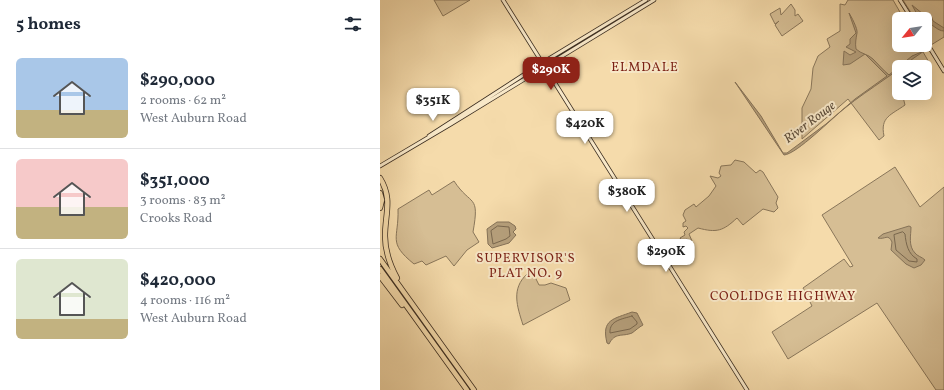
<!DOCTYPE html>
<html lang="en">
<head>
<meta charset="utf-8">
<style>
	:root { --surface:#fff; --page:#f6f6f7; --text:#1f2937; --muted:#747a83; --line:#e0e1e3; --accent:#8f2418 }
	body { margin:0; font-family:Vollkorn,serif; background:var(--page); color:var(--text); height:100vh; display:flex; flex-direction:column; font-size:15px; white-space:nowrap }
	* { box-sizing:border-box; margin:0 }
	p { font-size:13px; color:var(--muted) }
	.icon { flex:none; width:22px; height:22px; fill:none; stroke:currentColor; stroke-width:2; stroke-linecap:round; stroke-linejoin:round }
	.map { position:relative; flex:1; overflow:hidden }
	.panel { display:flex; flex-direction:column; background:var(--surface); width:380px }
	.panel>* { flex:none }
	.needle { width:26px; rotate:240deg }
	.buttons { position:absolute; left:512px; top:12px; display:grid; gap:8px }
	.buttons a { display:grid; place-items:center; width:40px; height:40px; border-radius:6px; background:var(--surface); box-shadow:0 4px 16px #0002; font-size:20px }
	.price { position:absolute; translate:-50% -34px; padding:0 9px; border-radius:8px; background:#fff; color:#222; font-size:13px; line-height:26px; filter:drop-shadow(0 1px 2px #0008) }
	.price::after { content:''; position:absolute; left:50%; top:24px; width:12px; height:9px; margin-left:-6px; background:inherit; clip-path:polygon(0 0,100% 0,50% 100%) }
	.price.selected { background:var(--accent); color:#fff }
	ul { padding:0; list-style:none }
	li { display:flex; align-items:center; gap:12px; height:100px; padding:0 16px }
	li+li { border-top:1px solid var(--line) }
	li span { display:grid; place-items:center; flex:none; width:112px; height:80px; border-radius:6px; color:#555 }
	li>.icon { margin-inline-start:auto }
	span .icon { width:48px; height:48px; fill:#fffc; stroke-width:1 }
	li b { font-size:17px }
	h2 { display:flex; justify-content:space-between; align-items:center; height:48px; padding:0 16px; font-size:17px }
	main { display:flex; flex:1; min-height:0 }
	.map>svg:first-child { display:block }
	.green { fill:#d6be94; stroke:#89765a }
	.water { fill:#b6a07c; stroke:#857258 }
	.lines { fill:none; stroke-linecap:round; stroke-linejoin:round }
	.shore { stroke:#79674e; stroke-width:1 }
	.secondary-casing { stroke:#3c2e21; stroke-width:4.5 }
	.motorway-casing { stroke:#3c2e21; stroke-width:6 }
	.secondary { stroke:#f8e8c8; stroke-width:3 }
	.motorway { stroke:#f5dbab; stroke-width:4.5 }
	.labels { text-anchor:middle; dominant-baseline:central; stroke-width:4; stroke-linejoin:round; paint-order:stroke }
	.neighbourhood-label { font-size:13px; letter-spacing:1px; fill:#7a1f14; stroke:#f8e8c8 }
	.water-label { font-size:13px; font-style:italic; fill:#5a4a38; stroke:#f8e8c8 }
</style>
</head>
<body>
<main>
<section class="panel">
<h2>5 homes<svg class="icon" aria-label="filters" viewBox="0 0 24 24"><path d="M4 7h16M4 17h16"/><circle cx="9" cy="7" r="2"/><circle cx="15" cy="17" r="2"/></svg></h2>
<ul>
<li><span style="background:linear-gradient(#a9c7e8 65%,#c2b280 0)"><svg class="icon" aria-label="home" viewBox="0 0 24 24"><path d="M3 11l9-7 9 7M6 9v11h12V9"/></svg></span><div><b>$290,000</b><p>2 rooms · 62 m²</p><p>West Auburn Road</p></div></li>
<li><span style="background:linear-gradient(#f6c9c9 60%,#c2b280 0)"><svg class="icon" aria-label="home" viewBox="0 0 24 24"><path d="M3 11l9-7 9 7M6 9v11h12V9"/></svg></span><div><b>$351,000</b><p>3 rooms · 83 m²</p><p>Crooks Road</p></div></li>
<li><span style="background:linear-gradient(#dfe7d0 75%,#c2b280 0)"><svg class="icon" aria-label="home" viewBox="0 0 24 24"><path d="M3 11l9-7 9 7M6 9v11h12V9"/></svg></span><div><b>$420,000</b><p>4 rooms · 116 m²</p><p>West Auburn Road</p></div></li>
</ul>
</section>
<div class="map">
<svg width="564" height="390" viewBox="0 0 564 390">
	<rect width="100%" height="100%" fill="#f5dbab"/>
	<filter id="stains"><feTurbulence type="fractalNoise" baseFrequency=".005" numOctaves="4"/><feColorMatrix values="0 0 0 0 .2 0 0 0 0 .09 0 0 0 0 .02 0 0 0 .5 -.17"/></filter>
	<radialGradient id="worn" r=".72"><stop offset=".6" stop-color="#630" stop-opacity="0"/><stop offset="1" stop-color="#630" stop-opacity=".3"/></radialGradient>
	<path class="green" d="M 54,0 L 90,0 L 63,16 Z
		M 468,0 L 513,0 L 524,19 L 519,19 L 519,45 L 539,45 L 550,64 L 545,67 L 519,67 L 519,93 L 522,93 L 525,105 C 511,115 500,117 504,136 L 499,140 L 468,99 L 422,139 L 422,108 L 431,89 L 433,68 L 438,56 L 450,47 L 447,39 L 460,31 L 460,4 L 465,5 Z
		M 523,0 L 564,0 L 564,37 L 551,45 L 545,35 L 545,19 L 535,19 Z
		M 411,4 L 415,10 L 415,16 L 418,14 L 423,21 L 402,36 L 395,25 L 399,21 L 395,24 L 390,14 L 400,8 L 401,15 Z
		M 355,160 L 364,162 L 376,173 L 380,170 L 383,172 L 398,197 L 396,203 L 398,208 L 394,212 L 383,209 L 363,225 L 357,218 C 343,231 337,233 318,228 L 309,234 L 312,241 L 309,243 L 307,239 L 302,241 L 300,238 L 305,235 L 304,232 L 308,228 L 306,226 L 303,227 L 303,223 L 306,221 L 303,215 L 305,210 L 314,204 L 316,207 L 329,196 L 336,186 L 330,176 L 338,178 L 341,176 L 339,173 L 341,166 L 351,165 Z
		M 515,167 L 540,207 L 564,187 L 564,390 L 556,390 L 497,303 L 408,359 L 392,332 L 432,306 L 423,288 L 464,259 L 470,267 L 473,266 L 442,215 Z
		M 74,181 C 91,207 100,193 93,232 L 99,242 L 87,250 L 74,266 L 66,256 L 46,265 L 42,261 L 34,264 C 7,242 19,239 18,209 L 49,190 L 52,195 Z
		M 147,274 L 155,277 L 159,285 L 165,285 L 171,283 L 186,288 L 190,300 L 143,325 C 137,306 131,289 147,274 Z"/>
	<path class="water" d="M 532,5 L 543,14 L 551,15 L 553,21 L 564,28 L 564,31 C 557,31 552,23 545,22 L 545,19 L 538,16 Z
		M 469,13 C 471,16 478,29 477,33 C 476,39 475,43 476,49 C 481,54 488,54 493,59 C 498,64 503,70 509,75 L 532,56 L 544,51 C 530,60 519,70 505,79 C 491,89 477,98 465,108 C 452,118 417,154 404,155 L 355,82 L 381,116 L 403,153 L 407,153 L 446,124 L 475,99 L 507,76 L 485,54 L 470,64 L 463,65 L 464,51 L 470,55 L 476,52 L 466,47 L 470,44 L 470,39 L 476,33 Z
		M 117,222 L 129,222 L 135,226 L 136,229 L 133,232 L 136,235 L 129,243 L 112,248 L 108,244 L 107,229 Z
		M 529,226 L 531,227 C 531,235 528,246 535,253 C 537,256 542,257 545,260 L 541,265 L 534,268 L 526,264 L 511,250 L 512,242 C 508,233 505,240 498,238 L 503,234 Z
		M 252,312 L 257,313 L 263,325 C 259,327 255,331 252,333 C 242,337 235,332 229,344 L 227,343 C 221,319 234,319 252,312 Z"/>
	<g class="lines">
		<path class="shore" d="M 118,226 L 129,227 L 130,236 L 126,239 L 113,244 L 111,231 Z
			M 523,232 L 525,234 C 526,244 528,254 537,259 L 537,262 L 529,261 L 516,250 L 514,235 Z
			M 252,316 L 257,322 L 257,324 L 250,329 L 230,333 C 229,320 243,319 252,316 Z"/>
		<g class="secondary-casing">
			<path id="secondary" d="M 123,0 L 367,390
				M 520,0 L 532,19
				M 545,40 L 564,71
				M 49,136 L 162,63 L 266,0
				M 0,166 L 71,124 L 274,0"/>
		</g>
		<g class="motorway-casing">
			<path id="motorway" d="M 0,178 C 13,199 5,214 5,236 C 5,252 10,265 17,278
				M 0,193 L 2,200 L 0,208
				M 0,259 L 94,390
				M 0,269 L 87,390
				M 0,276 L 22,305"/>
		</g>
		<use href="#secondary" class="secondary"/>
		<use href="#motorway" class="motorway"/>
	</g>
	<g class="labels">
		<g class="neighbourhood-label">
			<text x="265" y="68">ELMDALE</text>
			<text x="146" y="259">SUPERVISOR'S<tspan x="146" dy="15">PLAT NO. 9</tspan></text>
			<text x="403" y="297">COOLIDGE HIGHWAY</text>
		</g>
		<g class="water-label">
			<text transform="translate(430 123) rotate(-37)">River Rouge</text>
		</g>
	</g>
	<rect width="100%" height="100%" filter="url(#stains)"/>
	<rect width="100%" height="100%" fill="url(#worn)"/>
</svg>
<div class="buttons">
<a><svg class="needle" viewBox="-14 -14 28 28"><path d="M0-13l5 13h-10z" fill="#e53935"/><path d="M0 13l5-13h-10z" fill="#747a83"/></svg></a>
<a><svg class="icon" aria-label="layers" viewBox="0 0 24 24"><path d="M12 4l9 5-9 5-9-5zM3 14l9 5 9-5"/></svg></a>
</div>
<b class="price selected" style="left:171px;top:91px">$290K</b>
<b class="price" style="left:53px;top:122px">$351K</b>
<b class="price" style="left:205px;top:145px">$420K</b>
<b class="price" style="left:247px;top:213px">$380K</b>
<b class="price" style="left:286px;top:273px">$290K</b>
</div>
</main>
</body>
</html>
